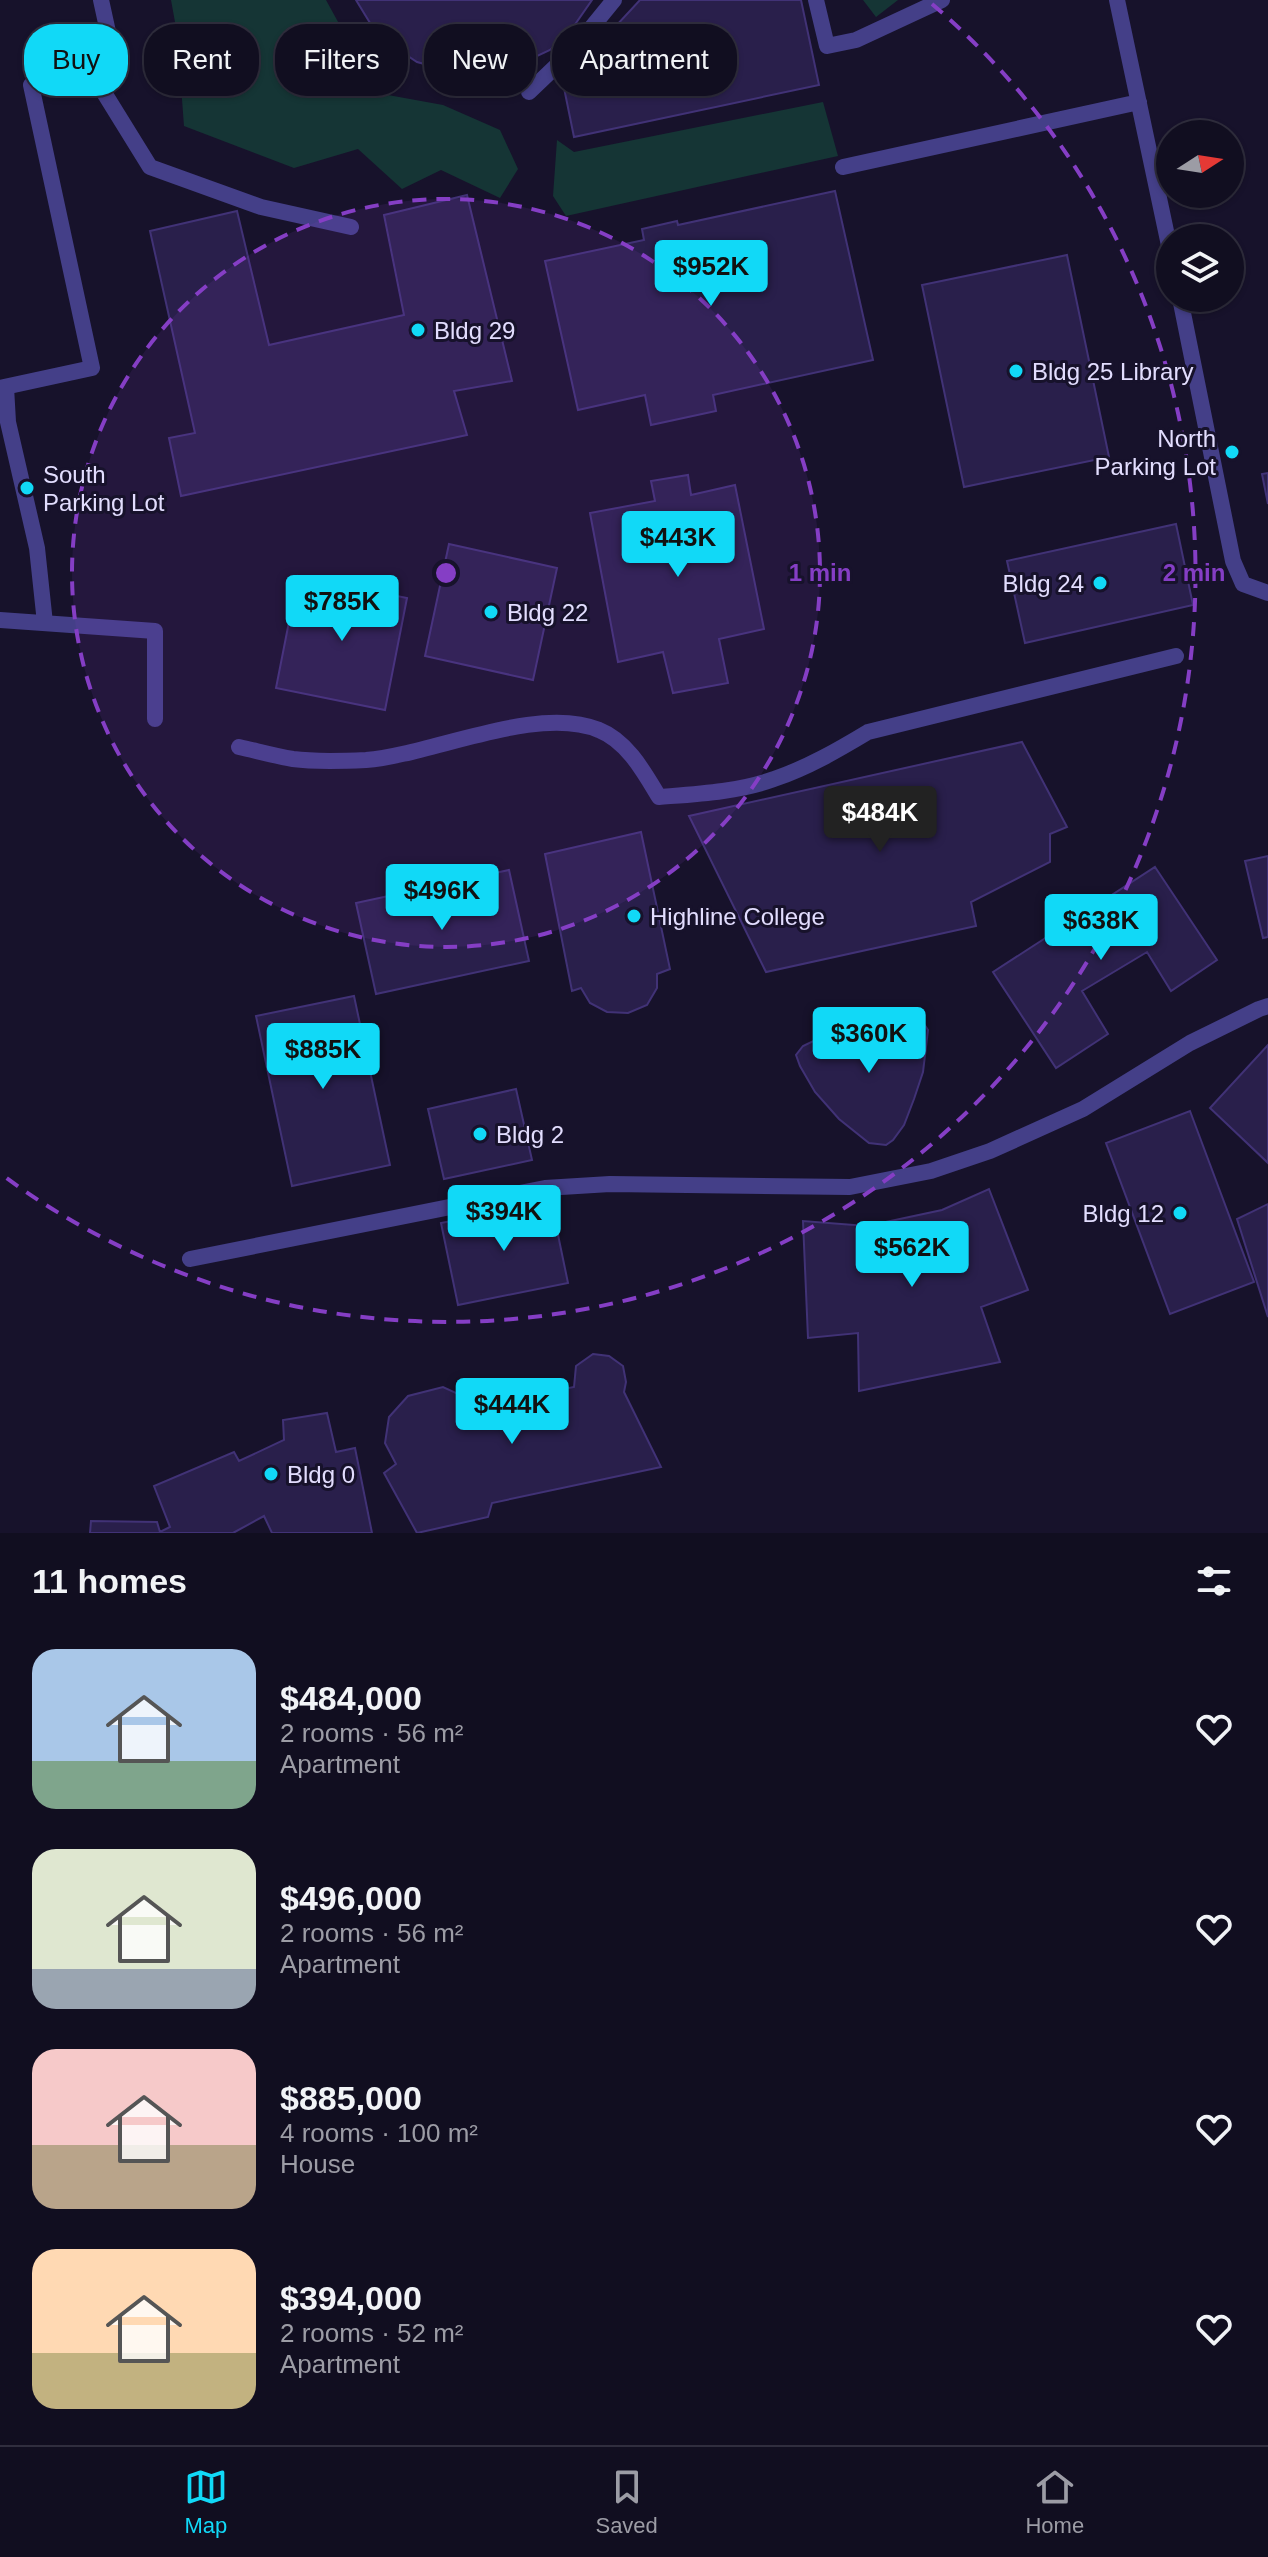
<!DOCTYPE html>
<html lang="en">
<head>
<meta charset="utf-8">
<style>
	:root { --surface:#110e20; --page:#1a1729; --text:#f1f3f6; --muted:#9c9ca5; --line:#302e3e; --accent:#11d9f7 }
	body { margin:0; font-family:Arial,sans-serif; background:var(--page); color:var(--text); height:100vh; display:flex; flex-direction:column; font-size:30px; white-space:nowrap }
	* { box-sizing:border-box; margin:0 }
	p { font-size:26px; color:var(--muted) }
	.icon { flex:none; width:44px; height:44px; fill:none; stroke:currentColor; stroke-width:2; stroke-linecap:round; stroke-linejoin:round }
	.map { position:relative; height:1533px; overflow:hidden }
	.details { display:flex; flex-direction:column; background:var(--surface); flex:1 }
	.details>* { flex:none }
	.banner { position:absolute; left:24px; top:24px; width:800px; height:72px; display:flex; gap:16px }
	.needle { width:52px; rotate:78deg }
	.buttons { position:absolute; left:1156px; top:120px; display:grid; gap:16px }
	.buttons a { display:grid; place-items:center; width:88px; height:88px; border-radius:50%; background:var(--surface); box-shadow:0 2px 6px #0004,0 0 0 2px var(--line); font-size:40px }
	.price { position:absolute; translate:-50% -68px; padding:0 18px; border-radius:8px; background:var(--accent); color:#111; font-size:26px; line-height:52px; filter:drop-shadow(0 2px 4px #0008) }
	.price::after { content:''; position:absolute; left:50%; top:48px; width:24px; height:18px; margin-left:-12px; background:inherit; clip-path:polygon(0 0,100% 0,50% 100%) }
	.price.active { background:#222; color:#fff }
	ul { padding:0; list-style:none }
	li { display:flex; align-items:center; gap:24px; height:200px; padding:0 32px }
	li span { display:grid; place-items:center; flex:none; width:224px; height:160px; border-radius:24px; color:#555 }
	li>.icon { margin-inline-start:auto }
	span .icon { width:96px; height:96px; fill:#fffc; stroke-width:1 }
	li b { font-size:34px }
	h2 { display:flex; justify-content:space-between; align-items:center; height:96px; padding:0 32px; font-size:34px }
	.tag { padding:0 28px; border-radius:32px; background:var(--surface); box-shadow:0 2px 6px #0004,0 0 0 2px var(--line); font-size:28px; line-height:72px }
	.tag.active { background:var(--accent); color:#111 }
	.menu { display:flex; justify-content:space-around; align-items:center; height:112px; border-top:2px solid var(--line); background:var(--surface); font-size:22px; color:var(--muted) }
	.menu a { display:grid; justify-items:center; gap:4px }
	.menu .active { color:var(--accent) }
	.map>svg:first-child { display:block }
	.green { fill:#153535 }
	.building { fill:#291f4b; stroke:#413276; stroke-width:2 }
	.lines { fill:none; stroke-linecap:round; stroke-linejoin:round }
	.lane { stroke:#443f88; stroke-width:16 }
	.ring { fill:none; stroke:#853ec5; stroke-width:4; stroke-dasharray:14 10 }
	.poi-dot { fill:#11d9f7; stroke:#17122b; stroke-width:3 }
	.labels { text-anchor:middle; dominant-baseline:central; stroke-width:6; stroke-linejoin:round; paint-order:stroke }
	.poi-label { font-size:24px; fill:#e2ddfe; stroke:#17122b; text-anchor:start }
	.centre { fill:#853ec5; stroke:#17122b; stroke-width:4 }
	.ring-label { font-size:24px; text-anchor:middle; font-weight:bold; fill:#853ec5; stroke:#17122b; stroke-width:6; stroke-linejoin:round; paint-order:stroke }
</style>
</head>
<body>
<div class="map">
<svg width="1268" height="1533" viewBox="0 0 1268 1533">
	<rect width="100%" height="100%" fill="#17122b"/>
	<path class="green" d="M 171,0 L 326,0 L 377,93 L 443,105 L 500,130 L 518,169 L 500,198 L 441,170 L 402,189 L 358,149 L 294,168 L 184,126 L 177,33 Z
		M 863,0 L 898,0 L 876,17 Z
		M 823,102 L 838,156 L 566,216 L 553,196 L 557,140 L 574,152 Z"/>
	<path class="building" d="M 356,0 L 592,0 L 569,33 L 550,50 L 507,70 L 461,74 L 417,62 L 378,36 Z
		M 640,0 L 801,0 L 819,85 L 574,137 L 563,83 Z
		M 835,191 L 873,360 L 713,395 L 716,411 L 651,425 L 645,395 L 578,410 L 545,261 L 644,240 L 642,229 L 677,221 L 678,225 Z
		M 467,195 L 512,381 L 454,391 L 467,435 L 181,496 L 169,438 L 195,433 L 150,231 L 237,211 L 269,345 L 404,315 L 384,215 Z
		M 1067,255 L 1109,457 L 964,487 L 922,285 Z
		M 1268,473 L 1268,504 L 1262,474 Z
		M 688,475 L 691,495 L 735,485 L 764,629 L 719,639 L 728,683 L 673,693 L 663,652 L 618,662 L 590,513 L 655,501 L 651,481 Z
		M 1176,524 L 1193,605 L 1025,643 L 1007,561 Z
		M 449,544 L 557,568 L 533,680 L 425,656 Z
		M 298,576 L 407,598 L 385,710 L 276,688 Z
		M 1022,742 L 1067,827 L 1050,834 L 1050,862 L 971,902 L 976,926 L 766,972 L 689,816 Z
		M 641,832 L 670,969 L 657,974 L 657,988 L 647,1005 L 628,1013 L 607,1012 L 590,1003 L 581,988 L 572,991 L 545,854 Z
		M 1268,856 L 1268,937 L 1263,938 L 1245,861 Z
		M 1155,867 L 1217,960 L 1171,991 L 1147,952 L 1082,991 L 1108,1034 L 1056,1068 L 993,972 Z
		M 509,870 L 529,961 L 376,994 L 356,903 Z
		M 354,996 L 390,1165 L 292,1186 L 256,1016 Z
		M 909,1020 L 922,1021 L 928,1030 L 923,1072 L 914,1099 L 904,1125 L 893,1140 L 886,1145 L 869,1143 L 839,1119 L 815,1092 L 800,1066 L 796,1055 L 803,1046 L 830,1033 L 883,1022 Z
		M 1268,1045 L 1268,1163 L 1210,1108 Z
		M 516,1089 L 532,1160 L 444,1179 L 428,1109 Z
		M 1190,1111 L 1254,1282 L 1170,1314 L 1106,1143 Z
		M 989,1189 L 1028,1290 L 981,1307 L 1000,1362 L 859,1391 L 858,1333 L 808,1338 L 803,1221 L 867,1226 L 942,1210 Z
		M 551,1201 L 568,1283 L 458,1305 L 441,1223 Z
		M 1268,1204 L 1268,1317 L 1237,1219 Z
		M 593,1354 L 609,1356 L 623,1366 L 626,1382 L 624,1392 L 661,1467 L 492,1503 L 488,1517 L 417,1533 L 384,1473 L 396,1464 L 385,1443 L 389,1417 L 408,1396 L 443,1387 L 467,1398 L 476,1407 L 574,1387 L 576,1366 Z
		M 327,1413 L 336,1452 L 355,1448 L 372,1533 L 272,1533 L 264,1516 L 233,1533 L 90,1533 L 91,1521 L 157,1522 L 160,1532 L 170,1527 L 154,1486 L 234,1452 L 239,1461 L 284,1440 L 283,1420 Z"/>
	<g class="lines">
		<path class="lane" d="M 816,0 L 827,46 L 856,40 L 942,0
			M 1117,0 L 1170,250
			M 90,70 L 150,167 L 261,207 L 351,227
			M 529,92 L 574,49 L 614,0
			M 843,167 L 1139,102
			M 1180,298 L 1233,561 L 1243,584 L 1268,593
			M 6,387 L 8,422 L 37,548 L 45,623
			M 0,388 L 92,368 L 31,85 L 115,64 L 101,0
			M 0,620 L 155,631 L 155,719
			M 239,747 C 257,751 275,756 293,759 C 315,762 343,761 366,760 C 431,755 537,704 599,730 C 627,741 644,772 659,797 C 697,794 738,792 774,779 C 807,768 838,750 868,732 L 1176,656
			M 190,1259 L 545,1188 L 610,1184 L 850,1187 L 931,1171 L 990,1151 L 1083,1109 L 1190,1043 L 1259,1009 L 1268,1006"/>
	</g>
	<circle cx="446" cy="573" r="374" fill="#853ec5" fill-opacity=".12"/>
	<g class="ring">
		<circle cx="446" cy="573" r="374"/>
		<path d="M932 4A748 748 0 0 1 1 1174"/>
	</g>
	<g class="poi-dot">
		<circle cx="418" cy="330" r="8"/>
		<circle cx="1016" cy="371" r="8"/>
		<circle cx="1232" cy="452" r="8"/>
		<circle cx="27" cy="488" r="8"/>
		<circle cx="1100" cy="583" r="8"/>
		<circle cx="491" cy="612" r="8"/>
		<circle cx="634" cy="916" r="8"/>
		<circle cx="480" cy="1134" r="8"/>
		<circle cx="1180" cy="1213" r="8"/>
		<circle cx="271" cy="1474" r="8"/>
	</g>
	<g class="labels">
		<g class="poi-label">
			<text x="434" y="330">Bldg 29</text>
			<text x="1032" y="371">Bldg 25 Library</text>
			<text x="1216" y="438" text-anchor="end">North<tspan x="1216" dy="28">Parking Lot</tspan></text>
			<text x="43" y="474">South<tspan x="43" dy="28">Parking Lot</tspan></text>
			<text x="1084" y="583" text-anchor="end">Bldg 24</text>
			<text x="507" y="612">Bldg 22</text>
			<text x="650" y="916">Highline College</text>
			<text x="496" y="1134">Bldg 2</text>
			<text x="1164" y="1213" text-anchor="end">Bldg 12</text>
			<text x="287" y="1474">Bldg 0</text>
		</g>
	</g>
	<circle cx="446" cy="573" r="12" class="centre"/>
	<g class="ring-label">
		<text x="820" y="581">1 min</text>
		<text x="1194" y="581">2 min</text>
	</g>
</svg>
<div class="buttons">
<a><svg class="needle" viewBox="-14 -14 28 28"><path d="M0-13l5 13h-10z" fill="#e53935"/><path d="M0 13l5-13h-10z" fill="#9c9ca5"/></svg></a>
<a><svg class="icon" aria-label="layers" viewBox="0 0 24 24"><path d="M12 4l9 5-9 5-9-5zM3 14l9 5 9-5"/></svg></a>
</div>
<b class="price" style="left:711px;top:308px">$952K</b>
<b class="price" style="left:678px;top:579px">$443K</b>
<b class="price" style="left:342px;top:643px">$785K</b>
<b class="price active" style="left:880px;top:854px">$484K</b>
<b class="price" style="left:442px;top:932px">$496K</b>
<b class="price" style="left:1101px;top:962px">$638K</b>
<b class="price" style="left:869px;top:1075px">$360K</b>
<b class="price" style="left:323px;top:1091px">$885K</b>
<b class="price" style="left:504px;top:1253px">$394K</b>
<b class="price" style="left:912px;top:1289px">$562K</b>
<b class="price" style="left:512px;top:1446px">$444K</b>
<div class="banner">
<a class="tag active">Buy</a>
<a class="tag">Rent</a>
<a class="tag">Filters</a>
<a class="tag">New</a>
<a class="tag">Apartment</a>
</div>
</div>
<section class="details">
<h2>11 homes<svg class="icon" aria-label="filters" viewBox="0 0 24 24"><path d="M4 7h16M4 17h16"/><circle cx="9" cy="7" r="2"/><circle cx="15" cy="17" r="2"/></svg></h2>
<ul>
<li><span style="background:linear-gradient(#a9c7e8 70%,#7fa58c 0)"><svg class="icon" aria-label="home" viewBox="0 0 24 24"><path d="M3 11l9-7 9 7M6 9v11h12V9"/></svg></span><div><b>$484,000</b><p>2 rooms · 56 m²</p><p>Apartment</p></div><svg class="icon" aria-label="heart" viewBox="0 0 24 24"><path d="M12 20l-8-8c-3-5 5-10 8-4 3-6 11-1 8 4z"/></svg></li>
<li><span style="background:linear-gradient(#dfe7d0 75%,#9aa5b1 0)"><svg class="icon" aria-label="home" viewBox="0 0 24 24"><path d="M3 11l9-7 9 7M6 9v11h12V9"/></svg></span><div><b>$496,000</b><p>2 rooms · 56 m²</p><p>Apartment</p></div><svg class="icon" aria-label="heart" viewBox="0 0 24 24"><path d="M12 20l-8-8c-3-5 5-10 8-4 3-6 11-1 8 4z"/></svg></li>
<li><span style="background:linear-gradient(#f6c9c9 60%,#b9a48a 0)"><svg class="icon" aria-label="home" viewBox="0 0 24 24"><path d="M3 11l9-7 9 7M6 9v11h12V9"/></svg></span><div><b>$885,000</b><p>4 rooms · 100 m²</p><p>House</p></div><svg class="icon" aria-label="heart" viewBox="0 0 24 24"><path d="M12 20l-8-8c-3-5 5-10 8-4 3-6 11-1 8 4z"/></svg></li>
<li><span style="background:linear-gradient(#ffd9b3 65%,#c2b280 0)"><svg class="icon" aria-label="home" viewBox="0 0 24 24"><path d="M3 11l9-7 9 7M6 9v11h12V9"/></svg></span><div><b>$394,000</b><p>2 rooms · 52 m²</p><p>Apartment</p></div><svg class="icon" aria-label="heart" viewBox="0 0 24 24"><path d="M12 20l-8-8c-3-5 5-10 8-4 3-6 11-1 8 4z"/></svg></li>
</ul>
</section>
<nav class="menu">
<a class="active"><svg class="icon" aria-label="map" viewBox="0 0 24 24"><path d="M3 6l6-2 6 2 6-2v14l-6 2-6-2-6 2zM9 4v14M15 6v14"/></svg>Map</a>
<a><svg class="icon" aria-label="saved" viewBox="0 0 24 24"><path d="M7 4h10v16l-5-4-5 4z"/></svg>Saved</a>
<a><svg class="icon" aria-label="home" viewBox="0 0 24 24"><path d="M3 11l9-7 9 7M6 9v11h12V9"/></svg>Home</a>
</nav>
</body>
</html>
